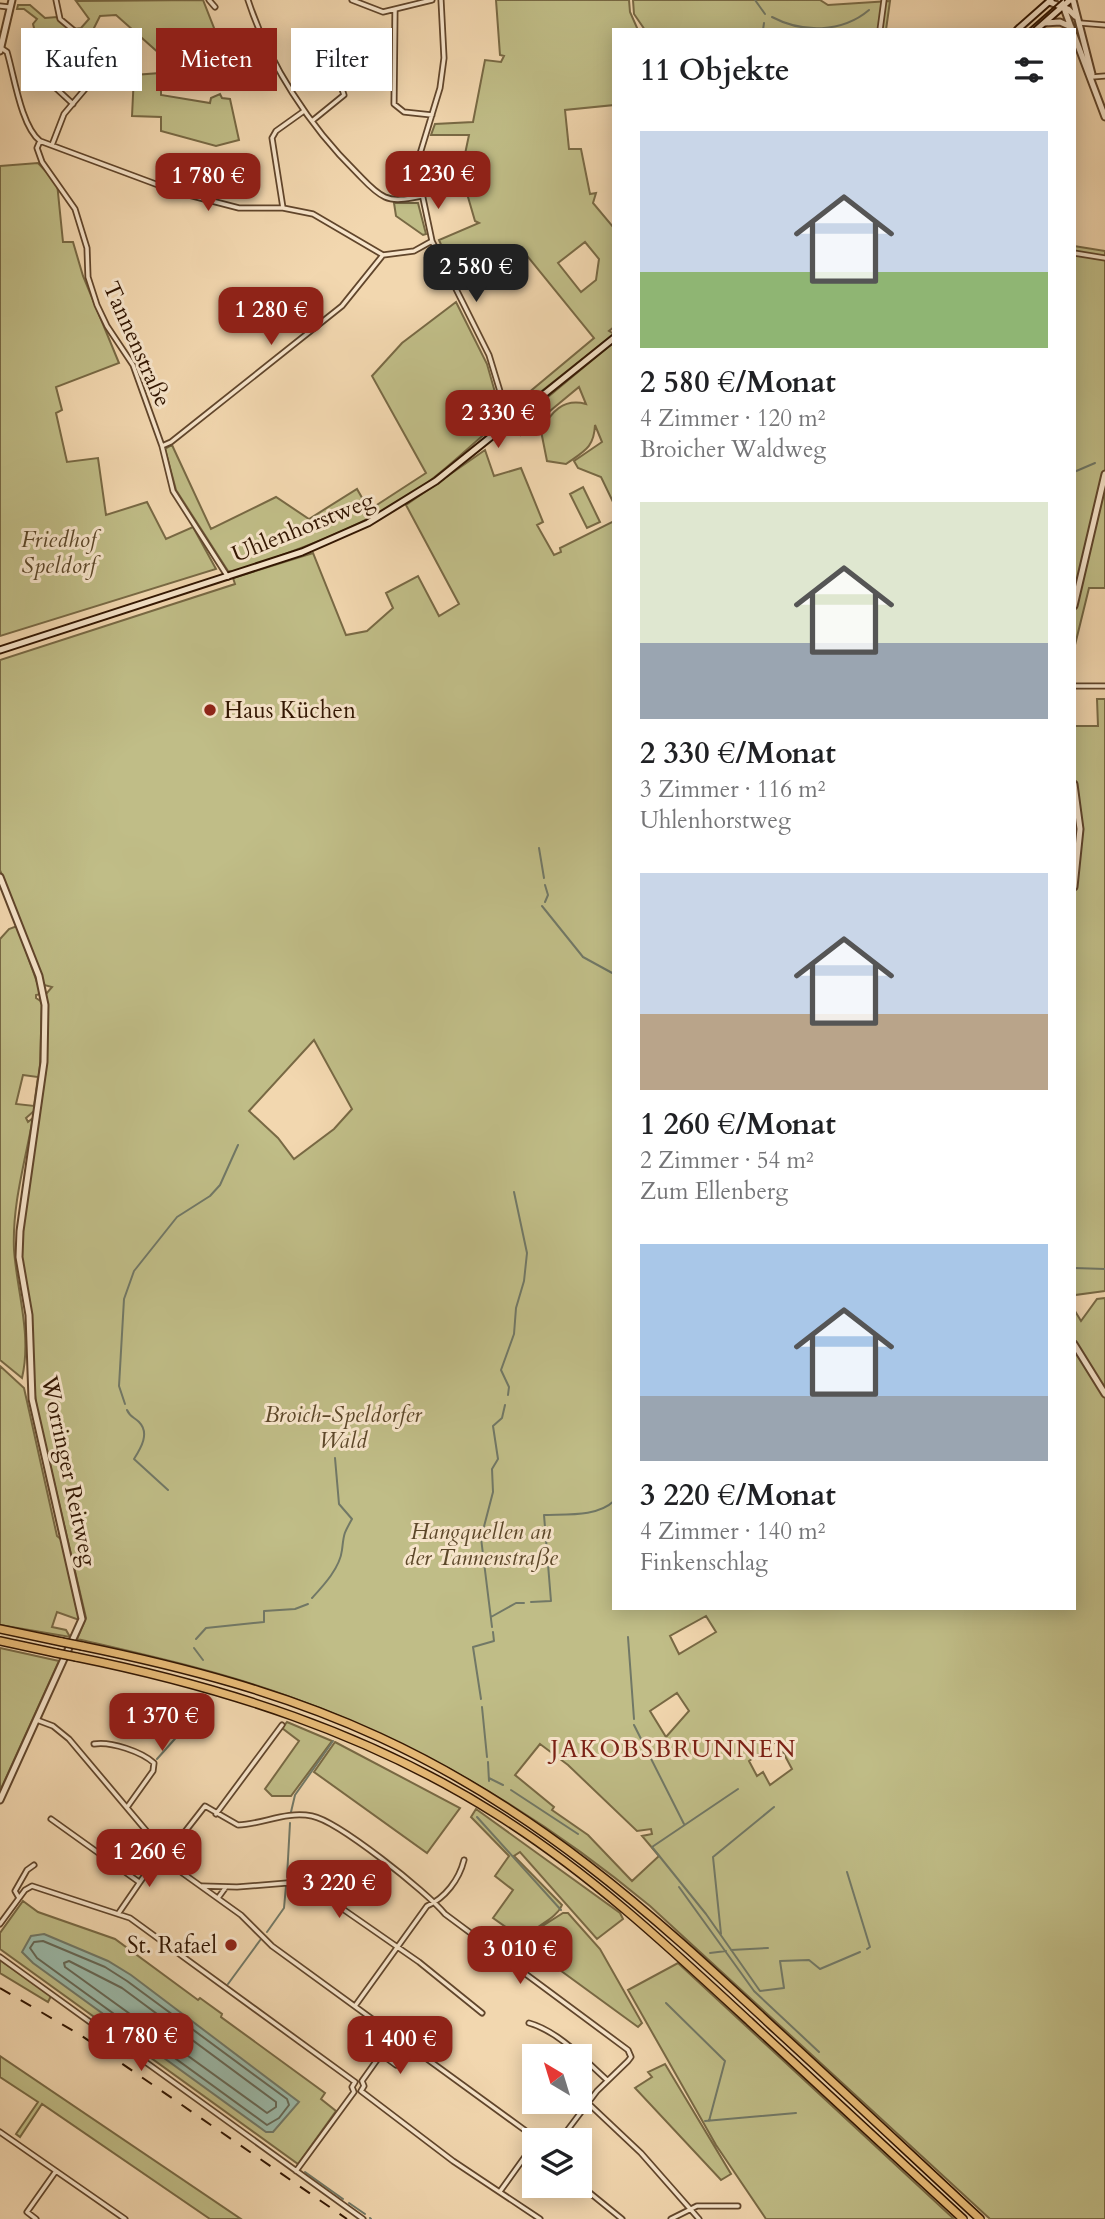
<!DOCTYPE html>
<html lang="de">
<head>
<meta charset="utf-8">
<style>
	:root { --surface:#fff; --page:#f6f6f6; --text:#202124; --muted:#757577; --accent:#8f2418 }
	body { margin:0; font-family:Cardo,serif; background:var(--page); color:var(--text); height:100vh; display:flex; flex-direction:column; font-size:26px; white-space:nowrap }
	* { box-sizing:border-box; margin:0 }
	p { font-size:23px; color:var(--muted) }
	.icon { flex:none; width:38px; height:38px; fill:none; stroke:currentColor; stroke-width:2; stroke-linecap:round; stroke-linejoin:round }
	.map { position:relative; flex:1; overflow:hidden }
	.sheet { position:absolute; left:612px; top:28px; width:464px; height:1582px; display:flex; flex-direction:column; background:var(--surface); border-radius:0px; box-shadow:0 4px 18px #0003 }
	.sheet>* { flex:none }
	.guide { position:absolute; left:21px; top:28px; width:486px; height:63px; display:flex; gap:14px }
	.needle { width:46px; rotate:322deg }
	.tools { position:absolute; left:522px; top:2044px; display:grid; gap:14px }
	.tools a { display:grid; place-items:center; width:70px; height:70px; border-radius:0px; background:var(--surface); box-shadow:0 4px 18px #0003; font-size:35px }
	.price { position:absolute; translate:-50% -60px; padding:0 16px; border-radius:14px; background:var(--accent); color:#fff; font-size:23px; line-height:46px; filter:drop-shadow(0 2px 4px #0008) }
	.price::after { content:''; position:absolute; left:50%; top:42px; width:21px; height:16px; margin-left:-10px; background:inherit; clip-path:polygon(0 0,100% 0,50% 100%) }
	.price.on { background:#222; color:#fff }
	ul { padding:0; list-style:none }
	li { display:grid; align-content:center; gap:14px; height:371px; padding:0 28px }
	li span { display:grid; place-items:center; height:217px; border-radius:0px; color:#555 }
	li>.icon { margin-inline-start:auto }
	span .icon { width:126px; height:126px; fill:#fffc; stroke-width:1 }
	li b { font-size:30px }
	h2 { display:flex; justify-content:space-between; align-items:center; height:84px; padding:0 28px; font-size:30px }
	.pill { padding:0 24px; border-radius:0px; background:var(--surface); box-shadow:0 4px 18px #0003; font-size:24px; line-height:63px }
	.pill.on { background:var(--accent); color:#fff }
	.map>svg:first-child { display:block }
	.green { fill:#c0bd87; stroke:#786944; stroke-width:2; fill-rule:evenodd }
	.water { fill:#9bbaaa; stroke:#717866; stroke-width:2 }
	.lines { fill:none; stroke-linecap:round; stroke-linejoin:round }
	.shore { stroke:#666856; stroke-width:2 }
	.stream { stroke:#717866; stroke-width:2 }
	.minor-casing { stroke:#61462c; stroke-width:7 }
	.tertiary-casing { stroke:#61462c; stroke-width:9 }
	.secondary-casing { stroke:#311501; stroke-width:9 }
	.motorway-casing { stroke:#311501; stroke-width:10 }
	.minor { stroke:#f7e5cb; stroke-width:3.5 }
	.tertiary { stroke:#f7e5cb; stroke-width:5 }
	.secondary { stroke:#f7e5cb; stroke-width:5 }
	.motorway { stroke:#e9bc78; stroke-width:7 }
	.tram { stroke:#311501; stroke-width:2 }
	.rail { stroke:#311501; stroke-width:2; stroke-dasharray:12 12; stroke-linecap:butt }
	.motorway-bridge-casing { stroke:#311501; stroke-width:10; stroke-linecap:butt }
	.motorway-bridge { stroke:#e9bc78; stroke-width:7 }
	.poi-dot { fill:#8f2418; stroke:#f7e5cb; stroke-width:2.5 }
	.labels { text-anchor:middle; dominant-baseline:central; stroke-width:6; stroke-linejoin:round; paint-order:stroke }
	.street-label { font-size:23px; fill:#311501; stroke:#f7e5cb }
	.park-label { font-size:23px; font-style:italic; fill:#5c4729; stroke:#f7e5cb }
	.poi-label { font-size:23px; fill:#311501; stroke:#f7e5cb; text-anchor:start }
	.neighbourhood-label { font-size:24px; letter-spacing:2px; fill:#7a1f14; stroke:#f7e5cb }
</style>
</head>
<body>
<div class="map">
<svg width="1105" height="2219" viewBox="0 0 1105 2219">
	<rect width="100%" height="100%" fill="#f2d7af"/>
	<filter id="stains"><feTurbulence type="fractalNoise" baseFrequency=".00286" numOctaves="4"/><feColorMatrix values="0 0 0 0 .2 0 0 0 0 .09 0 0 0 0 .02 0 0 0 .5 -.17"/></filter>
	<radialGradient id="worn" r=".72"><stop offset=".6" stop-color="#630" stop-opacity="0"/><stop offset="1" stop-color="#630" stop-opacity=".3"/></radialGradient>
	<path class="green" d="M 203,0 L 214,28 L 209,32 L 208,55 L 161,74 L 161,95 L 210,103 L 211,98 L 220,94 L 222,98 L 230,99 L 239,140 L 216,146 L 161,131 L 161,117 L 132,116 L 134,75 L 160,73 L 161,55 L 116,15 L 100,16 L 88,40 L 74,29 L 81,28 L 89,19 L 76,1 Z
		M 496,0 L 629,0 L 630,12 L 638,30 L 614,30 L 614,105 L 565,110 L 569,149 L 581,149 L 590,194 L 596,193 L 593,203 L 614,228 L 614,327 L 609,331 L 614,334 L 514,413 L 509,409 L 594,338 L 524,252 L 458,284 L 439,240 L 479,223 L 475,221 L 461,173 L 469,135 L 431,135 L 435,124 L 473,122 L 485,60 L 501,62 L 504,56 L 500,55 ZM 585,242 L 599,259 L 596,280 L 581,292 L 558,263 Z
		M 633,0 L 820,0 L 828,5 L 890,1 L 886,30 L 645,30 L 634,14 Z
		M 18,5 L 30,5 L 45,18 L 57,17 L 74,33 L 63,46 L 57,41 L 46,54 L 43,51 L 51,42 L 35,32 L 33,24 L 37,19 L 24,9 L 17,9 Z
		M 38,163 L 57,183 L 63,242 L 73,242 L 83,276 L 119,363 L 56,387 L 62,410 L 56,413 L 67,462 L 98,458 L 106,515 L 147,502 L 166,539 L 193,527 L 216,569 L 0,636 L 0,166 Z
		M 394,203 L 418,203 L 426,234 L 423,235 L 396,216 Z
		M 1074,246 L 1105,251 L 1105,588 L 1089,588 L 1075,645 Z
		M 456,302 L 487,364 L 502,417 L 499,422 C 470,445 447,470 416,491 C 360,528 298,550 234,572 L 228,571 L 176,490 L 165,449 L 172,445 L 211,529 L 276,497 L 309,519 L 357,489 L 369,510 L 426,473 L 372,376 L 402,343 Z
		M 614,342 L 614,504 L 601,477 L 578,468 L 574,461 L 602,442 L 595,425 C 594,448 584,451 566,464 L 547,461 L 541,431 C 551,412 563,398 586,404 L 579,387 L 521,435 L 518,428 L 527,421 L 524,417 Z
		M 485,450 L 494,476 L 521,468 L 543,522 L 537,525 L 554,555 L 561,552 L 560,548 L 614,521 L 614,1608 L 1074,1608 L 1075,1311 L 1081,1321 L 1097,1299 L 1105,1298 L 1105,2219 L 990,2219 L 650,1906 C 543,1817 424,1746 293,1698 C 223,1672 150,1656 77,1639 L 86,1618 L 37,1410 L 32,1373 L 31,1313 L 21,1259 L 22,1230 L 46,1069 L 46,994 L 52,987 L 44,985 L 0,870 L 0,660 L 235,584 L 233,578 L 313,553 L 346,635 L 367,631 L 393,608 L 386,593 L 418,576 L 439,616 L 459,604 L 406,505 ZM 314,1040 L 352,1109 L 334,1129 L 294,1159 L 278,1138 L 249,1111 ZM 706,1616 L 716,1632 L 679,1654 L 670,1636 ZM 677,1693 L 689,1711 L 666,1737 L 650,1711 ZM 777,1741 L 792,1769 L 770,1785 L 763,1772 L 757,1776 L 749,1761 ZM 540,1744 L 568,1765 L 637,1831 L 651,1829 L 652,1834 L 642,1836 L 659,1856 L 632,1881 L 588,1835 L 552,1810 L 554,1807 L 515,1775 Z
		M 583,487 L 600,522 L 587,528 L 570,494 Z
		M 1097,699 L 1105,699 L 1105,1291 L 1075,1295 L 1074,726 L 1098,726 Z
		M 17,926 L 39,988 L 41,994 L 36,995 L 36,998 L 42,1002 L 40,1066 L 34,1111 L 26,1118 L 28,1122 L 33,1118 C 25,1162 12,1205 14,1250 C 17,1292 32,1335 22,1378 L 0,1360 L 0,939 L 9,929 ZM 23,1075 L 38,1077 L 34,1106 L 16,1104 Z
		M 0,1366 L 24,1388 L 57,1536 L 63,1541 L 82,1621 L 57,1612 L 52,1627 L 66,1630 L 70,1637 L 0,1625 Z
		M 0,1648 L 59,1661 L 0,1791 Z
		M 287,1722 L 332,1741 L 291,1796 L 272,1796 L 265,1789 L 299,1741 L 282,1728 Z
		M 335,1742 L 460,1808 L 427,1853 L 314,1772 Z
		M 476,1809 L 620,1913 L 623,1919 L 597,1939 L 520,1852 L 514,1856 L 562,1905 C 556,1920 533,1926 524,1940 L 493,1918 L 513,1890 L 495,1876 L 509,1856 L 471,1817 Z
		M 23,1901 L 38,1912 L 115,1939 L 198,2000 L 200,1998 L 222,2014 L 221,2017 L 325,2093 L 321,2099 L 336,2111 L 298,2164 L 0,1949 L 0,1933 Z
		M 563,1913 L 568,1913 L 600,1949 L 642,2023 L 638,2027 L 527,1946 L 541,1927 Z
		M 0,1960 L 51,1996 L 48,2002 L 0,1973 Z
		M 678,1963 L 954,2219 L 766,2219 L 716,2145 L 628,1990 Z
		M 0,2056 L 241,2219 L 210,2219 L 42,2104 L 20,2137 L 16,2134 L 38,2102 L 0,2077 Z
		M 665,2064 L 731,2174 L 721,2180 L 635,2088 L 652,2077 L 648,2072 Z"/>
	<path class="water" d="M 44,1934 L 108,1961 L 131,1975 L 299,2102 L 273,2132 L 266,2132 L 33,1963 L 22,1952 L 31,1936 Z"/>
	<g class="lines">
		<path class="shore" d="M 43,1941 L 105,1967 L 127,1981 L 287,2099 L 289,2105 L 279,2118 L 267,2125 L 37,1958 L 30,1948 L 34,1942 Z
			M 69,1961 L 122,1988 L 276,2102 L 276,2107 L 267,2113 L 65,1967 L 64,1963 Z"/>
		<path class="stream" d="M 755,0 L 765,14
			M 772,17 C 802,33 842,33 869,10
			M 763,30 L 764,23
			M 1074,472 L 1095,463
			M 539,848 L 544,878
			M 545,902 L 548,895 L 545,885
			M 542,906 L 583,957 L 614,974
			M 1074,1268 L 1105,1269
			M 508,1395 L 509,1387 L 501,1370 L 514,1334 L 516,1308 L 524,1281 L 527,1253 L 514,1192
			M 125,1404 L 119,1386 L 124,1299 L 134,1271 L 177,1217 L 210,1196 L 220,1185 L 238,1145
			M 127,1410 C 130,1417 134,1417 139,1422 C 150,1433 141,1448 134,1459 L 168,1490
			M 312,1598 C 323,1586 340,1568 342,1550 C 344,1534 343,1535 352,1519 L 339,1504 L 335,1458
			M 531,1602 L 551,1601 L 544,1515 C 567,1514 597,1517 614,1501
			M 491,1617 L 516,1603 L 524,1603
			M 492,1627 L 481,1538 L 493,1492 L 492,1469 L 498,1459 L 493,1426 L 502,1418 L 505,1405
			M 628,1637 L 634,1719
			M 196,1639 L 206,1628 L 264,1622 L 264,1611 L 295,1609 L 308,1604
			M 194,1648 L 203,1660
			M 481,1699 L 473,1647 L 494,1641 L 493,1632
			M 482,1707 L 487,1757
			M 634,1725 L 684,1824
			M 188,1728 L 198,1697
			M 157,1759 L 181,1732
			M 488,1762 L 489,1781
			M 489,1778 L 503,1785
			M 738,1789 L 652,1847 L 706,1914 L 760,1991 L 784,1988 L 780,1961 L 809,1960 L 820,1969 L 860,1952
			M 511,1790 L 578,1834
			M 291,1812 L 295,1795 L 333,1741
			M 477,1817 L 561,1910
			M 847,1872 L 870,1947 L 867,1949
			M 287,1877 L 290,1823
			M 679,1887 L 754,1991 L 819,2052
			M 267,1932 L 284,1908 L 286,1886
			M 721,1934 L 713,1857 L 774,1807
			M 731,1950 L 768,1948
			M 710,1953 L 726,1951
			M 228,1984 L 261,1939
			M 666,2003 L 725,2061 L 709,2121
			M 705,2121 L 796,2113
			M 305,2172 L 343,2199
			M 349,2203 L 365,2214
			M 370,2218 L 371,2219"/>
		<g class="minor-casing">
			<path id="minor" d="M 56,0 L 60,19 L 90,44 L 92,71 L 96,76
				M 209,0 L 215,7
				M 248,0 C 269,64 309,126 357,173 C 365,181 374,192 385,197 C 396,202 411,198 422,196
				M 352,0 L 383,12 L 432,0
				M 441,0 L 444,58 L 440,88 L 419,157 L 419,179 L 432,241 L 489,355 L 509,421
				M 0,6 L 9,7
				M 395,10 L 394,104 L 404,112 L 432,115
				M 1080,23 L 1105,25
				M 880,30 L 884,0
				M 1,48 L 7,52 C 14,75 21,126 40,141 L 177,192 L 239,208 L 283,208 L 313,214 L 383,255 L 414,251 L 432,241
				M 40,58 L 44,62 L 45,78 L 73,104
				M 1092,77 L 1105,76
				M 312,121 L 344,95 L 331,56
				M 40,141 L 37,148 L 42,162 L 75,209 L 87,248 L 88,277 L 97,305 L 107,326 L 133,365 L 162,446 L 173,491 L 228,577
				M 52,145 L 64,114 L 96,76 L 138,43
				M 283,208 L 272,138 L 276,131 L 304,111
				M 1074,253 L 1105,258
				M 162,446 L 171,442 L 342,306 L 383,255
				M 1074,686 L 1105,686
				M 37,1720 L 53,1726 L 69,1739 L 181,1872 L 241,1915 L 272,1946 L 526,2131 L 534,2142
				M 94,1744 C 111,1741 142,1752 154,1763 L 153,1771 L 128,1806
				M 216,1814 L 282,1725
				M 51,1819 L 139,1882
				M 202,1886 L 237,1887 L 287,1883 L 314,1889 L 419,1962 L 482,2013
				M 19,1898 L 15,1891 L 27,1870 L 34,1865
				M 218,1898 L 226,1887
				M 118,1914 L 151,1866 L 173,1847 L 205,1806 L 238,1825 C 264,1824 285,1811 312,1816 C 338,1821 427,1892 445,1914 L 628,2050 L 631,2057 L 628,2061 L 597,2091 L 560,2140
				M 0,1924 L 25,1890 L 32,1886 L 130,1918 L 355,2082
				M 0,1957 L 363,2219
				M 355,2006 L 427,1906 C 445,1898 459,1880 464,1860
				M 529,2023 C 558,2031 585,2060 607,2080
				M 380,2025 L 366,2043 L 396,2065 L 410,2045
				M 361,2091 L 453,2161 L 540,2219
				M 361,2091 L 364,2086 L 362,2081 L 394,2036
				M 588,2103 L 641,2153 L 699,2219
				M 0,2132 L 125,2219
				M 296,2171 L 354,2092 L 352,2087 L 355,2082
				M 579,2184 L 622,2219
				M 501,2190 L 534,2144
				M 36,2219 L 27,2212 L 56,2171
				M 671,2219 L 697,2206 L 738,2206"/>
		</g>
		<g class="tertiary-casing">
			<path id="tertiary" d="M 1061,0 L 1072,30
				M 1073,0 L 1092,74
				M 1049,2 L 1068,9 L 1075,16
				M 1045,23 L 1060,22 L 1071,27
				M 1074,35 L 1105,117
				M 0,51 L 12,0
				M 1074,606 L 1105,474
				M 1074,784 L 1080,829 L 1074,887
				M 0,877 L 39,976 L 45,1005 L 44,1062 L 20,1231 L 19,1257 L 29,1315 L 32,1399 L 82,1619 L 0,1800
				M 1074,1344 L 1105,1394"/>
		</g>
		<g class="secondary-casing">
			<path id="secondary" d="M 1017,30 L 1051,0
				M 1036,30 L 1070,0
				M 0,650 L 302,552 L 368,523 L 436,481 L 614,338"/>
		</g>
		<g class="motorway-casing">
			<path id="motorway" d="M 0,1629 L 62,1642
				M 0,1641 L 56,1653
				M 82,1646 C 184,1667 284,1693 379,1737 C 534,1808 649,1911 772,2026 C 842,2090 911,2155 980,2219
				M 76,1657 C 224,1687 368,1733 496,1814 C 590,1873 669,1947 750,2022 C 821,2087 892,2153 963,2219"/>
		</g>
		<use href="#minor" class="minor"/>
		<use href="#tertiary" class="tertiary"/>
		<use href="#secondary" class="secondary"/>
		<use href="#motorway" class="motorway"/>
		<path class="tram" d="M 1028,30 L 1062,0"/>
		<path class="rail" d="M 0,1988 L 82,2036 L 347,2219"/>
		<g class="motorway-bridge-casing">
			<path id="motorway-bridge" d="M 62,1642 L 82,1646
				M 56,1653 L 76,1657"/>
		</g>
		<use href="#motorway-bridge" class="motorway-bridge"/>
	</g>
	<g class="poi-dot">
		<circle cx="210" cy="710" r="7"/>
		<circle cx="231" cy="1945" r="7"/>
	</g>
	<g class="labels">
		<g class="street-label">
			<text transform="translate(137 344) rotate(66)">Tannenstraße</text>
			<text transform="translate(303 527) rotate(-22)">Uhlenhorstweg</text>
			<text transform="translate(69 1471) rotate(78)">Worringer Reitweg</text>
		</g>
		<g class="park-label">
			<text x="59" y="539">Friedhof<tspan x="59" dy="26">Speldorf</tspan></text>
			<text x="343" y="1414">Broich-Speldorfer<tspan x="343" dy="26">Wald</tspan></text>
			<text x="481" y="1531">Hangquellen an<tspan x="481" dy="26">der Tannenstraße</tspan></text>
		</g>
		<g class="poi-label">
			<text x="224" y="710">Haus Küchen</text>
			<text x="217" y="1945" text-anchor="end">St. Rafael</text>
		</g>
		<g class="neighbourhood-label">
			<text x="674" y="1749">JAKOBSBRUNNEN</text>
		</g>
	</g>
	<rect width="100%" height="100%" filter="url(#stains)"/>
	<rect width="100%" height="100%" fill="url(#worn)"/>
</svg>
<div class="tools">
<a><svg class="needle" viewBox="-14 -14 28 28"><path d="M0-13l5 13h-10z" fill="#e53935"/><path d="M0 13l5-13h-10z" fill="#757577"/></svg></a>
<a><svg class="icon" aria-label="layers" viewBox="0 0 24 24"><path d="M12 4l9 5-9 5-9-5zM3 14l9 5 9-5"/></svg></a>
</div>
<b class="price" style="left:438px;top:211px">1 230 €</b>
<b class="price" style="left:208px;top:213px">1 780 €</b>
<b class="price on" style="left:476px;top:304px">2 580 €</b>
<b class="price" style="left:271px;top:347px">1 280 €</b>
<b class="price" style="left:498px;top:450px">2 330 €</b>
<b class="price" style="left:162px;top:1753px">1 370 €</b>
<b class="price" style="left:149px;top:1889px">1 260 €</b>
<b class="price" style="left:339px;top:1920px">3 220 €</b>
<b class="price" style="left:520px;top:1986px">3 010 €</b>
<b class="price" style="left:141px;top:2073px">1 780 €</b>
<b class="price" style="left:400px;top:2076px">1 400 €</b>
<div class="guide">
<a class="pill">Kaufen</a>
<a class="pill on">Mieten</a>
<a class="pill">Filter</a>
</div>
<section class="sheet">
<h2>11 Objekte<svg class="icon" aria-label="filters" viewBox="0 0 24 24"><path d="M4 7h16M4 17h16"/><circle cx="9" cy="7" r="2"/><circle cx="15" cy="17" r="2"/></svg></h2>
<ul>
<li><span style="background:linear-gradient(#c9d6e8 65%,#8fb573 0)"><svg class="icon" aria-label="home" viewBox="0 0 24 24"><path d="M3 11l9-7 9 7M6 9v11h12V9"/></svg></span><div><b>2 580 €/Monat</b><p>4 Zimmer · 120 m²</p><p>Broicher Waldweg</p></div></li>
<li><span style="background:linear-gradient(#dfe7d0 65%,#9aa5b1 0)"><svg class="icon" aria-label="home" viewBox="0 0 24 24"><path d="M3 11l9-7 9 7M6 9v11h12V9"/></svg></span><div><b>2 330 €/Monat</b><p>3 Zimmer · 116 m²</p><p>Uhlenhorstweg</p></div></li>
<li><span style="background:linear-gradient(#c9d6e8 65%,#b9a48a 0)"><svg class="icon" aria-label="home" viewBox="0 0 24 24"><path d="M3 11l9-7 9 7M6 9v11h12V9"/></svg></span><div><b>1 260 €/Monat</b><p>2 Zimmer · 54 m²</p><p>Zum Ellenberg</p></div></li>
<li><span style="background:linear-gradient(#a9c7e8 70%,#9aa5b1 0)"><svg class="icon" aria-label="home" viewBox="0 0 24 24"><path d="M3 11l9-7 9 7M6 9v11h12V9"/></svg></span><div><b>3 220 €/Monat</b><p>4 Zimmer · 140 m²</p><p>Finkenschlag</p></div></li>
</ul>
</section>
</div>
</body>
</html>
